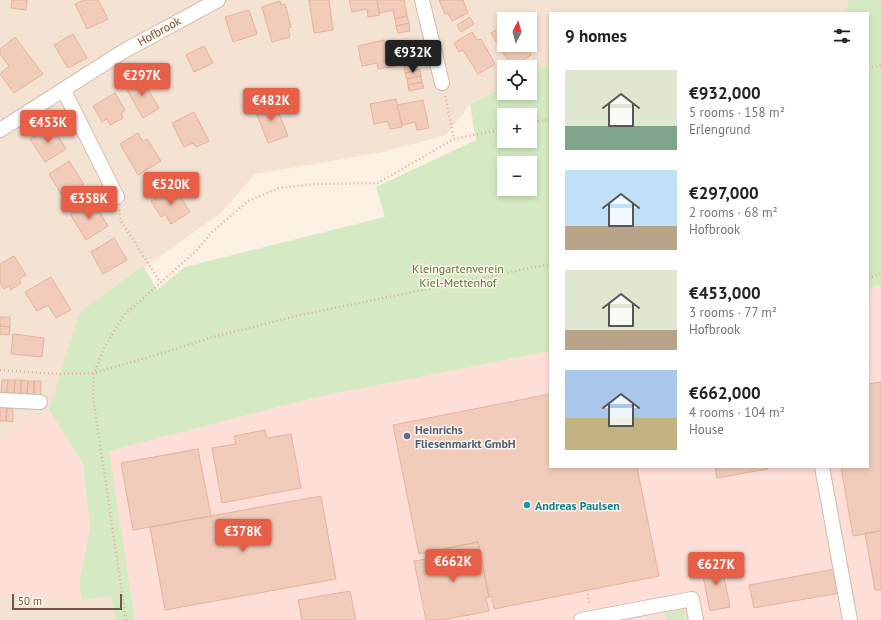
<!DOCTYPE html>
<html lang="en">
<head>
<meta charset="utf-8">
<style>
	:root { --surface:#fff; --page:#f6f6f6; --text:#202124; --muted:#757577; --accent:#e75f47 }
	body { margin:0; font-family:"PT Sans",sans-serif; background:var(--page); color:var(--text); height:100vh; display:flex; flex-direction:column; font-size:15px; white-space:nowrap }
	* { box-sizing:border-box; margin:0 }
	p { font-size:13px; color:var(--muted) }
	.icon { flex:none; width:22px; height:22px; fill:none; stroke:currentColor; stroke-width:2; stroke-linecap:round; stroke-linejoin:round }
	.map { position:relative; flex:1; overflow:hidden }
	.side { position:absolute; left:549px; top:12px; width:320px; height:456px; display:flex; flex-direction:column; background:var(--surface); border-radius:0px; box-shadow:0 2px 6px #0003 }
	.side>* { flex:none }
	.needle { width:26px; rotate:6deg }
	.tools { position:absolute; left:497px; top:12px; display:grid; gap:8px }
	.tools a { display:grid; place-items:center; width:40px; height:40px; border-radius:0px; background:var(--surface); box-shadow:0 2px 6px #0003; font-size:20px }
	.scale { position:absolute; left:12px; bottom:10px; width:110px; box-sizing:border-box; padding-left:4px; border:2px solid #755549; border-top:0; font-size:11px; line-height:14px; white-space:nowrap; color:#755549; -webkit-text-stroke:3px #fff5ea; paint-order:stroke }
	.price { position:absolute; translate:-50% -34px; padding:0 9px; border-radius:4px; background:var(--accent); color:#fff; font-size:13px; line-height:26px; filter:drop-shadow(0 1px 2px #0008) }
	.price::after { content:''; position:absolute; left:50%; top:24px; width:12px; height:9px; margin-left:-6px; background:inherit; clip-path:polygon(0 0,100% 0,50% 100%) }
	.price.active { background:#222; color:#fff }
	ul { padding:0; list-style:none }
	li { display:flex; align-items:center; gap:12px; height:100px; padding:0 16px }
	li span { display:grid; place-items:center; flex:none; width:112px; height:80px; border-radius:0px; color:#555 }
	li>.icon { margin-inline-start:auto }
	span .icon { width:48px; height:48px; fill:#fffc; stroke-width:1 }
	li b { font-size:17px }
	h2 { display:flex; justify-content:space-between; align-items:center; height:48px; padding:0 16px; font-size:17px }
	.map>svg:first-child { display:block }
	.residential { fill:#f4e2d2; fill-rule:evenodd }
	.commercial { fill:#fddfd7 }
	.green { fill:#d5eac2; fill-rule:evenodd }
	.building { fill:#f2ccbb; stroke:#e5b19b }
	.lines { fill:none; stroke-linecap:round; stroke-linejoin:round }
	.minor-casing { stroke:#d0b9ad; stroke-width:16 }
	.path { stroke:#d7b09e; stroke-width:2.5; stroke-dasharray:1 3; stroke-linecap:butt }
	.minor { stroke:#fff; stroke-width:14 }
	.service-dot { fill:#5c6f8a; stroke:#fff5ea; stroke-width:1.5 }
	.culture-dot { fill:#0f9aa8; stroke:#fff5ea; stroke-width:1.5 }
	.labels { text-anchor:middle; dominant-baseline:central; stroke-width:3; stroke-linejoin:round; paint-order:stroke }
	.street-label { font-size:12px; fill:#755549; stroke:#fff5ea }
	.park-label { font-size:12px; fill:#567a41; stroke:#fff5ea }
	.service-label { font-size:12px; font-weight:bold; fill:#4e5e75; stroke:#fff5ea; text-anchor:start }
	.culture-label { font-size:12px; font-weight:bold; fill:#0d838f; stroke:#fff5ea; text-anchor:start }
</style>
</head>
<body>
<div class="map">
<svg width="881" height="620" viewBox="0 0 881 620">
	<rect width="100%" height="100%" fill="#fcf1e3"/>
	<path class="residential" d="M 0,0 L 849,0 L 845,13 L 550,13 L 550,64 L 530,74 L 530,67 L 504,67 L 504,87 L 470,104 L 446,135 L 379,153 L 255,174 L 221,213 L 81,312 L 49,410 L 0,440 ZM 504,19 L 530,19 L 530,45 L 504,45 Z
		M 0,595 L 82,600 L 111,596 L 115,620 L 0,620 Z"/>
	<path class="commercial" d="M 881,285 L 881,620 L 135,620 L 108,451 L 317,397 L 550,351 L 550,467 L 868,467 L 868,288 Z
		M 49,410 L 83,464 L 90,527 L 79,582 L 82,600 L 0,595 L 0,440 Z"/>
	<path class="green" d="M 849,0 L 881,0 L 881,285 L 868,288 L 868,13 L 845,13 Z
		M 550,64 L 550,351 L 317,397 L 109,451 L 135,620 L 115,620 L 111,596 L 82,600 L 79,583 L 90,527 L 83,464 L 49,410 L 80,312 L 143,266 L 157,290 L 185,267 L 385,217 L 376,187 L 476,140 L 470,104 L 504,87 L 504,93 L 530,93 L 530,74 ZM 504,115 L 530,115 L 530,141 L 504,141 ZM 504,163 L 530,163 L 530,189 L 504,189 Z
		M 684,609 L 686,620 L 667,620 L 665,613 Z"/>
	<path class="building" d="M 12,0 L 27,0 L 26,10 L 11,8 Z
		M 84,0 L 98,0 L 108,19 L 87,29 L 75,4 Z
		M 309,0 L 329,0 L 333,30 L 314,33 Z
		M 349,0 L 377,0 L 380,15 L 368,17 L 367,9 L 352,12 Z
		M 377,0 L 404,0 L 407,16 L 395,19 L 393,10 L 379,13 Z
		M 439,0 L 463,0 L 468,13 L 452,21 L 448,13 L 445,14 Z
		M 280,1 L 281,5 L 285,4 L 291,27 L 288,28 L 290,37 L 272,42 L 262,7 Z
		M 249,10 L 257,34 L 233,42 L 225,17 Z
		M 407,16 L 409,23 L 396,26 L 395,19 Z
		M 470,17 L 474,24 L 461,32 L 457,25 Z
		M 409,23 L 410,31 L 398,33 L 396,26 Z
		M 504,25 L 504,45 L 525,45 L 531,55 L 512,67 L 491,33 Z
		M 472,32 L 477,40 L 481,39 L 495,64 L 478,74 L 463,50 L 459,52 L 454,43 Z
		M 73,34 L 87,58 L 68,68 L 54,45 Z
		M 15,37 L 43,74 L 14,93 L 0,74 L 9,66 L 0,54 L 0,49 Z
		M 384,40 L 390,67 L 378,69 L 377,63 L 362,66 L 358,46 Z
		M 412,42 L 418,70 L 405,73 L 404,64 L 390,67 L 386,47 Z
		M 204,46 L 213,63 L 194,72 L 186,55 Z
		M 420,69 L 421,76 L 407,79 L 405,73 Z
		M 140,76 L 159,108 L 143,118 L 124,85 Z
		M 421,76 L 422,82 L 408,85 L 407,79 Z
		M 422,82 L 424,88 L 409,91 L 408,85 Z
		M 115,93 L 125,110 L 121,113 L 123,118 L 110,125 L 107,119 L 102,122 L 93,106 Z
		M 396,99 L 402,127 L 390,129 L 388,121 L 374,124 L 370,104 Z
		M 423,100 L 429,128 L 417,130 L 415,122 L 402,125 L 397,105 Z
		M 274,101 L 288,136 L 268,143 L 255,109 Z
		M 194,112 L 209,141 L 196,147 L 193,143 L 184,147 L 172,123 Z
		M 52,126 L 66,149 L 45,162 L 30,139 Z
		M 138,133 L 143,142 L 147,139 L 161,161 L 138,175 L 120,144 Z
		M 69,161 L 84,184 L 63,197 L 49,174 Z
		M 174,187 L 190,212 L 171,224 L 165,214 L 161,217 L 151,201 Z
		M 92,200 L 108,226 L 86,240 L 70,214 Z
		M 114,238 L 127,260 L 103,274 L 91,252 Z
		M 14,256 L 26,275 L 19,279 L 21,283 L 11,290 L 9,286 L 4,289 L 0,283 L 0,264 Z
		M 51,277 L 71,310 L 56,318 L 48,305 L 37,311 L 25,292 Z
		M 0,317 L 10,317 L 10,327 L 0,326 Z
		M 0,326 L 10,327 L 9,335 L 0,334 Z
		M 13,334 L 44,338 L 42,357 L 11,354 Z
		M 2,380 L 8,380 L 7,393 L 1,393 Z
		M 8,380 L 15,380 L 14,393 L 7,393 Z
		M 15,380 L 21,380 L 21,394 L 14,393 Z
		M 21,380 L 28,381 L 27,394 L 21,394 Z
		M 28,381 L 34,381 L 34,394 L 27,394 Z
		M 34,381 L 41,381 L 41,395 L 34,394 Z
		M 881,382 L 881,531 L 853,536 L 841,467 L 868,467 L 868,384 Z
		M 550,394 L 550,467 L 637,467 L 659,576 L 494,609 L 492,597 L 489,597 L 478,542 L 419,554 L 393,425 Z
		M 0,408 L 7,408 L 6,421 L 0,421 Z
		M 7,408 L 13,409 L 13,422 L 6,421 Z
		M 265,430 L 267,438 L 291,434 L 301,488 L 222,503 L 212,448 L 236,444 L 234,436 Z
		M 198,449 L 211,516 L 133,530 L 121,463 Z
		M 715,467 L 768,467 L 768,469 L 717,478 Z
		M 321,496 L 336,579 L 165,610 L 150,527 Z
		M 881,531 L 881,590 L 875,590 L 865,533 Z
		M 478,542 L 489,597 L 486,598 L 489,611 L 442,620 L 426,620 L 414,561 L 427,559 L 426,553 Z
		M 721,562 L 730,607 L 710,611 L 701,566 Z
		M 836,569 L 840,593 L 754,608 L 749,585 Z
		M 350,591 L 356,620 L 302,620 L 298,600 Z"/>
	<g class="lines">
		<g class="minor-casing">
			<path id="minor" d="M 422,0 L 442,83
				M 64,91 L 117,197
				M 0,130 L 124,51 L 218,0
				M 0,400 L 40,402
				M 822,467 L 850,620
				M 581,620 L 692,599 L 696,620"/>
		</g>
		<path class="path" d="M 868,68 L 881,65
			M 445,96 L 454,139
			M 530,123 L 550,119
			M 119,210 L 121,221 L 160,282
			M 868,278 L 881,274
			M 0,370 L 59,374 L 94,373 L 173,350 L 209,338 L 305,314 L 550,264
			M 587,590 L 590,605
			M 467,615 L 468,620
			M 126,620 L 93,397 L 94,373 L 104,348 L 123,316 L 195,252 L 212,232 L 248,201 L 279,188 L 314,184 L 378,183 L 454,139 L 504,129"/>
		<use href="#minor" class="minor"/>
	</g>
	<circle class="service-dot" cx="407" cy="436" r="4"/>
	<circle class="culture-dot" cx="527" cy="505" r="4"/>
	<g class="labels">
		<g class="street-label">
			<text transform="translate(159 31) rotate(-29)">Hofbrook</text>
		</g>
		<g class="park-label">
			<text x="458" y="268">Kleingartenverein<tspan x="458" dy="14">Kiel-Mettenhof</tspan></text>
		</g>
		<g class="service-label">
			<text x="415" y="429">Heinrichs<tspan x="415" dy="14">Fliesenmarkt GmbH</tspan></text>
		</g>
		<g class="culture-label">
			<text x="535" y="505">Andreas Paulsen</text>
		</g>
	</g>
</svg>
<div class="tools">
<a><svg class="needle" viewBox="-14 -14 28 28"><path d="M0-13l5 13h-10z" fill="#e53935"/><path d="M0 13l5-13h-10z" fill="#757577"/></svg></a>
<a><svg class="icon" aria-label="locate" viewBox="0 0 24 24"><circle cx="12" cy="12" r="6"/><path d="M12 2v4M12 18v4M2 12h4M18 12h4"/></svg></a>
<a>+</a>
<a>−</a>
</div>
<div class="scale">50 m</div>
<b class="price active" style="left:413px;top:74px">€932K</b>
<b class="price" style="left:142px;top:97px">€297K</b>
<b class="price" style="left:271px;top:122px">€482K</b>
<b class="price" style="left:48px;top:144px">€453K</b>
<b class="price" style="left:171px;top:206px">€520K</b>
<b class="price" style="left:89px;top:220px">€358K</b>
<b class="price" style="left:243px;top:553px">€378K</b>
<b class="price" style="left:453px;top:583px">€662K</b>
<b class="price" style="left:716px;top:586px">€627K</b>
<section class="side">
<h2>9 homes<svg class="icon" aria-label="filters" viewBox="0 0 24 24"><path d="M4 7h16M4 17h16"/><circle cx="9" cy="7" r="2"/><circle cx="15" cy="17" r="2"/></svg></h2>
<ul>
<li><span style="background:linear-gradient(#dfe7d0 70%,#7fa58c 0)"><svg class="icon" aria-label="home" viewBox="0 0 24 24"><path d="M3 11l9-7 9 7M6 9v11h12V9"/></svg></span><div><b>€932,000</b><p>5 rooms · 158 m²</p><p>Erlengrund</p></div></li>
<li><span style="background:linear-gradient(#bfe0f5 70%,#b9a48a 0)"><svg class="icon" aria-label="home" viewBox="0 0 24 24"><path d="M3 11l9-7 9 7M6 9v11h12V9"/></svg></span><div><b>€297,000</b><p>2 rooms · 68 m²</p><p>Hofbrook</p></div></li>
<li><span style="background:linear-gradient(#dfe7d0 75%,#b9a48a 0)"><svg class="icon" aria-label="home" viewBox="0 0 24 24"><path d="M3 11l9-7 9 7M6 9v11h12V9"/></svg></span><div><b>€453,000</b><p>3 rooms · 77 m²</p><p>Hofbrook</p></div></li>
<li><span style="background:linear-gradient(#a9c7e8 60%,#c2b280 0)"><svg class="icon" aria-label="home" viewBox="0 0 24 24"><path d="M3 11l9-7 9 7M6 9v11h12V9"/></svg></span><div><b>€662,000</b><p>4 rooms · 104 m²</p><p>House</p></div></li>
</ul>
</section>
</div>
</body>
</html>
